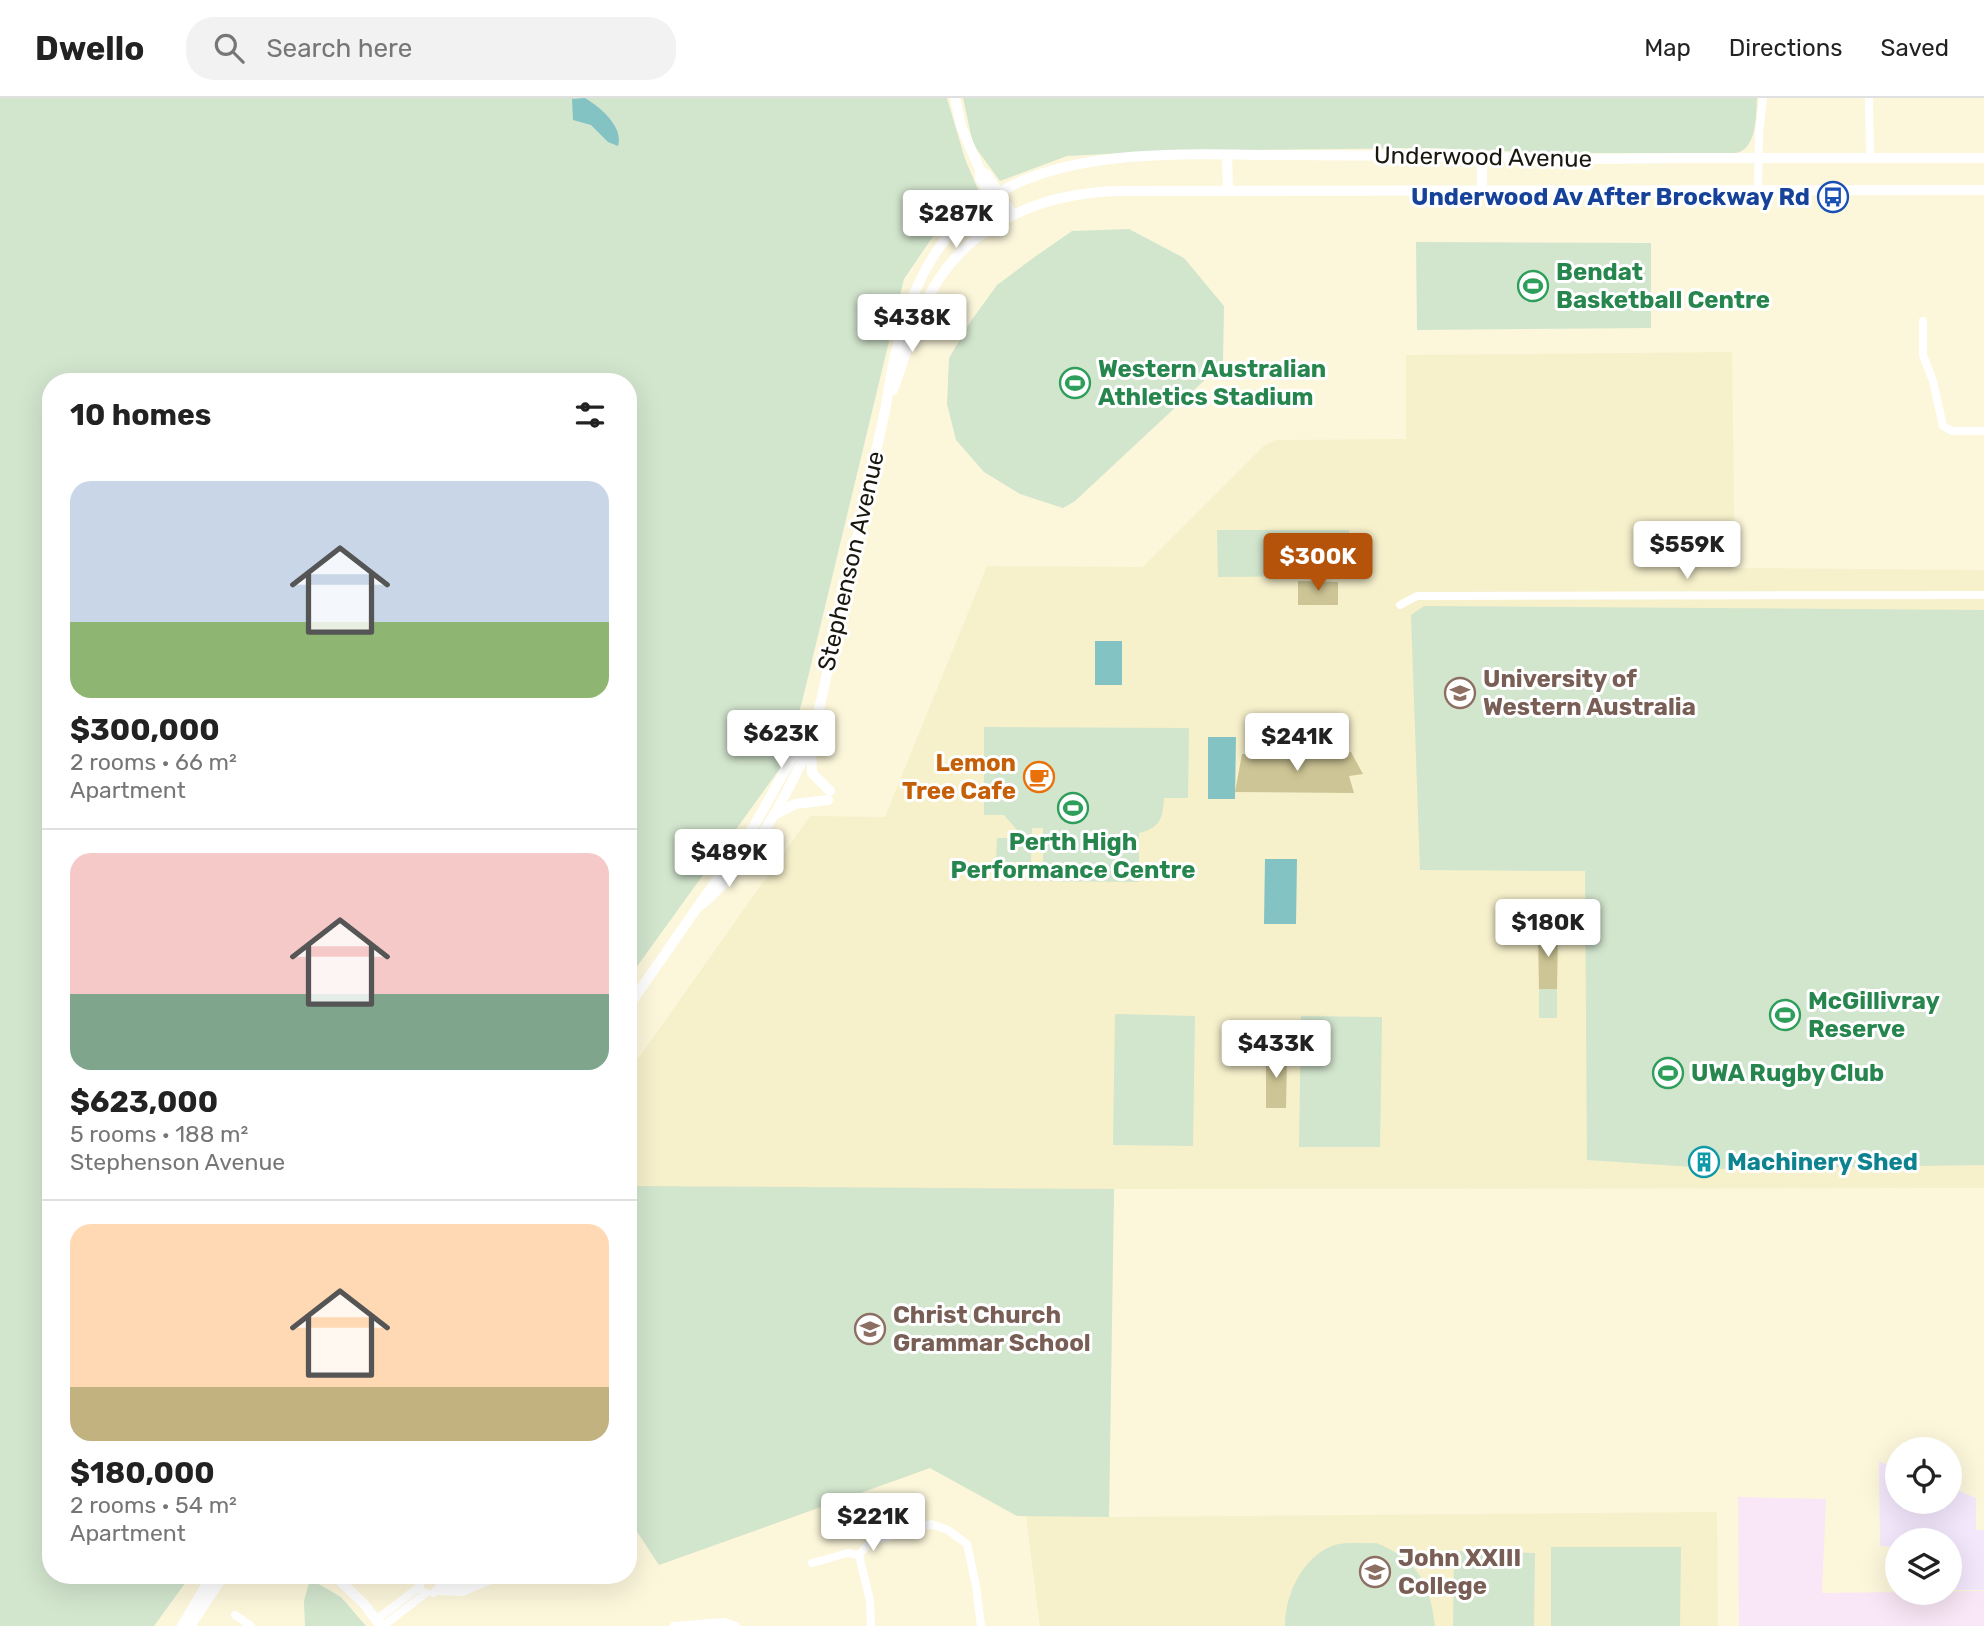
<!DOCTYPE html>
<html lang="en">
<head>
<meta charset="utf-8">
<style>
	:root { --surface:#fff; --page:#f2f2f2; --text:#222; --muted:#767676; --line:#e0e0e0; --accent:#b45309 }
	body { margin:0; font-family:Rubik,sans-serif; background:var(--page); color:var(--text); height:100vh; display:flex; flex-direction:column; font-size:26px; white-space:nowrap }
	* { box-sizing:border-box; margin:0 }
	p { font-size:23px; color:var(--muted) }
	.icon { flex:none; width:38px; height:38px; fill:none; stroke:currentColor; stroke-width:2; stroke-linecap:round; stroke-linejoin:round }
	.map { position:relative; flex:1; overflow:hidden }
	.details { position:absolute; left:42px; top:275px; width:595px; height:1211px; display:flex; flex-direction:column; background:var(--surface); border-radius:28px; box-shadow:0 7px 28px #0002 }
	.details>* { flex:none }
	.buttons { position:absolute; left:1885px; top:1339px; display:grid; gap:14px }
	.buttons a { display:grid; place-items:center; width:77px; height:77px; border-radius:50%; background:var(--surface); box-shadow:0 7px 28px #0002; font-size:35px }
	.price { position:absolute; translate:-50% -60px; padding:0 16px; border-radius:7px; background:#fff; color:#222; font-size:23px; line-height:46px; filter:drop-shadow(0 2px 4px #0008) }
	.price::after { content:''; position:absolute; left:50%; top:42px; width:21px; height:16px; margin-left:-10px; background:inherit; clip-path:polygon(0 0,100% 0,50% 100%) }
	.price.selected { background:var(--accent); color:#fff }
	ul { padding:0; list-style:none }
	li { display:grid; align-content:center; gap:14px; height:371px; padding:0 28px }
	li+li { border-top:2px solid var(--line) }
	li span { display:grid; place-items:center; height:217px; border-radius:21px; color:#555 }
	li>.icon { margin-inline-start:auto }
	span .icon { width:126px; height:126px; fill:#fffc; stroke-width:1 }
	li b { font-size:30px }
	h2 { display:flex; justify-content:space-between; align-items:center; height:84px; padding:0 28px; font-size:30px }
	header { display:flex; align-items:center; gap:42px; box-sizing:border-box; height:98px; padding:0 35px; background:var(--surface); border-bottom:2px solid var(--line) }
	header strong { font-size:33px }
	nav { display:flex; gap:38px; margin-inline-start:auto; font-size:24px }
	.search { width:490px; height:63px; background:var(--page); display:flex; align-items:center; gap:18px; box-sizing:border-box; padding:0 24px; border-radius:28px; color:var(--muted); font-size:26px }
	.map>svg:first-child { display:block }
	.commercial { fill:#f9e6f6 }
	.industrial { fill:#f3e7fc }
	.built { fill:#f6f0cb }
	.green { fill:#d2e5cd }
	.water { fill:#83c3c4 }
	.building { fill:#cdc595 }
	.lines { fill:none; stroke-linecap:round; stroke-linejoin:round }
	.minor { stroke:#fff; stroke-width:8 }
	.tertiary { stroke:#fff; stroke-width:10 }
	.secondary { stroke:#fff; stroke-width:10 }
	.labels { text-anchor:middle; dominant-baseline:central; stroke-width:6; stroke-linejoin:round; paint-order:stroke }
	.street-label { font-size:24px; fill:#1a180e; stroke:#fff }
	.transit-label { font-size:24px; font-weight:bold; fill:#164399; stroke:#fff; text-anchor:end }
	.leisure-label { font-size:24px; font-weight:bold; fill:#27864d; stroke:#fff; text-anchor:start }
	.education-label { font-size:24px; font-weight:bold; fill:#785e54; stroke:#fff; text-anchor:start }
	.food-label { font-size:24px; font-weight:bold; fill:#c56008; stroke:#fff; text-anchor:end }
	.culture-label { font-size:24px; font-weight:bold; fill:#0d838f; stroke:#fff; text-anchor:start }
</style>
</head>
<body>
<header>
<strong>Dwello</strong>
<div class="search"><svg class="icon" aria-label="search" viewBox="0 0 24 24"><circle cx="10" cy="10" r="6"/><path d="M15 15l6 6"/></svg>Search here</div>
<nav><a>Map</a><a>Directions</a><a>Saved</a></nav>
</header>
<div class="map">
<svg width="1984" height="1528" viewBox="0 0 1984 1528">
	<rect width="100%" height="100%" fill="#fcf7db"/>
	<path class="commercial" d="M 1738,1399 L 1826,1401 L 1822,1495 L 1984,1493 L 1984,1528 L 1739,1528 Z"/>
	<path class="industrial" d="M 1879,1364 L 1897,1369 L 1897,1404 L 1950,1404 L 1950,1389 L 1976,1400 L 1976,1432 L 1984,1432 L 1984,1492 L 1950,1492 L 1950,1442 L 1897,1442 L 1897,1449 L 1880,1448 Z"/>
	<path class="built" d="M 1732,254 L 1735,470 L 1984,472 L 1984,1090 L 1114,1091 L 1109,1419 L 1717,1414 L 1718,1528 L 1040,1528 L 1026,1419 L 1030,1419 L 1017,1418 L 930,1370 L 659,1467 L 628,1420 L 628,975 L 810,718 L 885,719 L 987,468 L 1143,469 L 1265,347 L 1276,342 L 1406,341 L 1406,257 Z"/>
	<path class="green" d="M 0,0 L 947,0 L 965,61 L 979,94 L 938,131 L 904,181 L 802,604 L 781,669 L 628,881 L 628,284 L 51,284 L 51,1477 L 191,1477 L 154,1528 L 0,1528 Z
		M 963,0 L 1757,0 C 1756,18 1757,51 1736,55 L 1554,55 L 1428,50 L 1161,53 L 1067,58 L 1000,83 L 973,46 Z
		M 1129,131 L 1184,160 L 1224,208 L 1223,265 L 1075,403 L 1063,410 L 1020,396 L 984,374 L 956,342 L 947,306 L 949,260 L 971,223 L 997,187 L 1036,158 L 1072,133 Z
		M 1416,144 L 1651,145 L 1651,230 L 1417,232 Z
		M 1217,432 L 1349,432 L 1350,478 L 1218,479 Z
		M 1424,508 L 1984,512 L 1984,1067 L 1723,1071 L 1587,1062 L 1585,773 L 1420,772 L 1411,517 Z
		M 984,629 L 1189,630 L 1188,700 L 1164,700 C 1163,720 1160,730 1139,735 L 1139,784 L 1043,783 L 1043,730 L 1032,730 L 1031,764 L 996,764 L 997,740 L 1010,740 L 1017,732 L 1004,717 L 984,717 Z
		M 1539,891 L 1557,891 L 1557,920 L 1539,920 Z
		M 1115,916 L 1195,918 L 1193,1048 L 1113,1047 Z
		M 1301,918 L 1382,919 L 1380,1049 L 1299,1049 Z
		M 628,1088 L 1114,1091 L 1109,1419 L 1017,1418 L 930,1370 L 659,1467 L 628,1420 Z
		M 1376,1445 C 1417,1461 1430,1485 1435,1528 L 1285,1528 C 1285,1497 1302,1460 1332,1448 C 1344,1443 1363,1446 1376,1445 Z
		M 1551,1449 L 1681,1449 L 1680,1528 L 1551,1528 Z
		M 1454,1453 L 1535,1455 L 1534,1528 L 1453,1528 Z
		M 310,1481 L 341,1499 L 366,1528 L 305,1528 L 304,1503 Z"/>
	<path class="water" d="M 585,0 C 600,9 624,29 618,48 L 608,44 L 591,27 L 573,22 L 572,1 Z
		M 1095,543 L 1122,543 L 1122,587 L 1095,587 Z
		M 1208,639 L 1236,639 L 1235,701 L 1208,701 Z
		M 1265,761 L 1297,761 L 1296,826 L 1264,826 Z"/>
	<path class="building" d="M 1298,483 L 1338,484 L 1338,507 L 1298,507 Z
		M 1351,654 L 1363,676 L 1349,678 L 1354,695 L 1235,694 L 1242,656 Z
		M 1538,833 L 1558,833 L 1557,891 L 1539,891 Z
		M 1266,955 L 1287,955 L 1286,1010 L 1266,1010 Z"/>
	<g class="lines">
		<path class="minor" d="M 1869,0 L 1870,60
			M 1758,92 L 1759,36 L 1763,0
			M 1923,223 L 1923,257 L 1933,283 L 1943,328 L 1952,333 L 1984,333
			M 1400,507 L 1417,498 L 1984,497
			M 859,1457 L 870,1444 L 931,1426 L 948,1432 L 967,1446 L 976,1488 L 981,1528
			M 812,1465 L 848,1455 L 859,1457 L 870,1503 L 871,1528
			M 416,1477 L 421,1492
			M 440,1484 L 467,1490
			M 437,1493 L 462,1494 L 503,1477
			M 433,1495 L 440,1489 L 438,1477
			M 235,1517 L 251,1528
			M 376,1522 L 419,1489
			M 383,1528 L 426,1495
			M 674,1528 L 724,1524 L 736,1528"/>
		<path class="tertiary" d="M 955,0 L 961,28 L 980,72 L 980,80 L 1003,121
			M 980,72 L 987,77 L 1012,116
			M 334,1477 L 364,1506 L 381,1528"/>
		<path class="secondary" d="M 1227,57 L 1228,92
			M 1482,92 L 1482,57
			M 893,292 C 903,266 910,238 922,212 C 957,132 1032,96 1116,93 L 1984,92
			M 811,652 L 812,675 L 830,693
			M 776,716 L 795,706 L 828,702
			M 701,807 C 753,763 786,700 813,639 L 886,308 C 897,227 922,139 998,95 C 1077,48 1195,57 1285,57 C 1366,57 1447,58 1528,60 C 1580,62 1632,60 1684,60 C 1784,60 1884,60 1984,60
			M 628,909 L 754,728 L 812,624
			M 182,1528 L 212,1477
			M 190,1528 L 224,1477"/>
	</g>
	<defs>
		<g id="bus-ring" transform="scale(1.575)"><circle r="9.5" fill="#fff" stroke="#1a4fb4" stroke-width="1.5"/><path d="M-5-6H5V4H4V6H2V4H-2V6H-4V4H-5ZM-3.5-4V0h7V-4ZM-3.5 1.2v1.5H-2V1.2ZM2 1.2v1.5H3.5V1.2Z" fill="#1a4fb4"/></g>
		<g id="stadium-ring" transform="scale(1.575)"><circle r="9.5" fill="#fff" stroke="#2e9e5b" stroke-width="1.5"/><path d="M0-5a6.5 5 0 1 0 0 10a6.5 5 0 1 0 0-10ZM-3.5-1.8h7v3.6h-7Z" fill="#2e9e5b"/></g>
		<g id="university-ring" transform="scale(1.575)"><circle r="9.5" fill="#fff" stroke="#8d6e63" stroke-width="1.5"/><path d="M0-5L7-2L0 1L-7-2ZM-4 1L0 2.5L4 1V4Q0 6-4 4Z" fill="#8d6e63"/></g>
		<g id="cafe-ring" transform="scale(1.575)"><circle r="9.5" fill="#fff" stroke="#e8710a" stroke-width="1.5"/><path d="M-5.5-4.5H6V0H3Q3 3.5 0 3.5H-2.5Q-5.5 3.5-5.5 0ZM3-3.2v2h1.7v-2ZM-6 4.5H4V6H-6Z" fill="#e8710a"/></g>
		<g id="building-ring" transform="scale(1.575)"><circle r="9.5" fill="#fff" stroke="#0f9aa8" stroke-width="1.5"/><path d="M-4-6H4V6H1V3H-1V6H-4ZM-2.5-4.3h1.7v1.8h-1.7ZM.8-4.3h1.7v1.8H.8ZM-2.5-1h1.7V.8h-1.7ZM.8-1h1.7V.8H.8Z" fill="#0f9aa8"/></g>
		<g id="school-ring" transform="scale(1.575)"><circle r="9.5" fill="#fff" stroke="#8d6e63" stroke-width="1.5"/><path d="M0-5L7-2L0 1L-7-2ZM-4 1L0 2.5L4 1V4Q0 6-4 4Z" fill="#8d6e63"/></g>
	</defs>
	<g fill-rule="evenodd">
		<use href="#bus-ring" x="1833" y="99"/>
		<use href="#stadium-ring" x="1533" y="188"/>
		<use href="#stadium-ring" x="1075" y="285"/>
		<use href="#university-ring" x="1460" y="595"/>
		<use href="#cafe-ring" x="1039" y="679"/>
		<use href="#stadium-ring" x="1073" y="710"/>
		<use href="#stadium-ring" x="1785" y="917"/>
		<use href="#stadium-ring" x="1668" y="975"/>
		<use href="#building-ring" x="1704" y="1064"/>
		<use href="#school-ring" x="870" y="1231"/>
		<use href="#school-ring" x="1375" y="1474"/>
	</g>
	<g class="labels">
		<g class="street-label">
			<text transform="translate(1483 59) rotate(1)">Underwood Avenue</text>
			<text transform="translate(851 463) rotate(-77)">Stephenson Avenue</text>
		</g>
		<g class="transit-label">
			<text x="1810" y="99">Underwood Av After Brockway Rd</text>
		</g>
		<g class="leisure-label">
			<text x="1556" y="174">Bendat<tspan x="1556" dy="28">Basketball Centre</tspan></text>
			<text x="1098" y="271">Western Australian<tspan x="1098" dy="28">Athletics Stadium</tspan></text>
			<text x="1073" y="744" text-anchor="middle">Perth High<tspan x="1073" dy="28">Performance Centre</tspan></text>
			<text x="1808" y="903">McGillivray<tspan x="1808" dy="28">Reserve</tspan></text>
			<text x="1691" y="975">UWA Rugby Club</text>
		</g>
		<g class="education-label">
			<text x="1483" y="581">University of<tspan x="1483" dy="28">Western Australia</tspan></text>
			<text x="893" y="1217">Christ Church<tspan x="893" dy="28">Grammar School</tspan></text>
			<text x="1398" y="1460">John XXIII<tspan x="1398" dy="28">College</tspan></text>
		</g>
		<g class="food-label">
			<text x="1016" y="665">Lemon<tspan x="1016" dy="28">Tree Cafe</tspan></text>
		</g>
		<g class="culture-label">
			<text x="1727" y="1064">Machinery Shed</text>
		</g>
	</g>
</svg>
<div class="buttons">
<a><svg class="icon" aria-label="locate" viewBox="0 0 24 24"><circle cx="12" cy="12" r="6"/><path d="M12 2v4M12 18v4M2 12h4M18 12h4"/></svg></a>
<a><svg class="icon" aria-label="layers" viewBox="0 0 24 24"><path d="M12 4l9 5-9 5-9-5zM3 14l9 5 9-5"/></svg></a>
</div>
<b class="price" style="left:956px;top:152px">$287K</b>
<b class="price" style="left:912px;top:256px">$438K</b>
<b class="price" style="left:1687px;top:483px">$559K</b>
<b class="price selected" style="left:1318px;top:495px">$300K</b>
<b class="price" style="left:781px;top:672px">$623K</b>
<b class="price" style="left:1297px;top:675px">$241K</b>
<b class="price" style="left:729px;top:791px">$489K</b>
<b class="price" style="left:1548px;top:861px">$180K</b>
<b class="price" style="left:1276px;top:982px">$433K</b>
<b class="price" style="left:873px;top:1455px">$221K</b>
<section class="details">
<h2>10 homes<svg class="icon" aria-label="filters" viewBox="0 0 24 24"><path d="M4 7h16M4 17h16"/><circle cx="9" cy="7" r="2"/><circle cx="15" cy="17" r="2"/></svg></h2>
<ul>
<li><span style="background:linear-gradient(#c9d6e8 65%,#8fb573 0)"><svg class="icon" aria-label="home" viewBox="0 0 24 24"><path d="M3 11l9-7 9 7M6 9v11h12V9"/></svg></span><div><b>$300,000</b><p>2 rooms · 66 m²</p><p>Apartment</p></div></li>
<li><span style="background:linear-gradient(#f6c9c9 65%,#7fa58c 0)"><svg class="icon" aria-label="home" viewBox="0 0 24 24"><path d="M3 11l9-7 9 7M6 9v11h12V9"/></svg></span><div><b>$623,000</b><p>5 rooms · 188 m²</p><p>Stephenson Avenue</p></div></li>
<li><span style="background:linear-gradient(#ffd9b3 75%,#c2b280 0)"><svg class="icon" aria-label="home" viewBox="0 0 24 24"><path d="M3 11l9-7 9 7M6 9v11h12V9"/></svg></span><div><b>$180,000</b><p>2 rooms · 54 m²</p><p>Apartment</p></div></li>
</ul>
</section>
</div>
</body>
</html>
